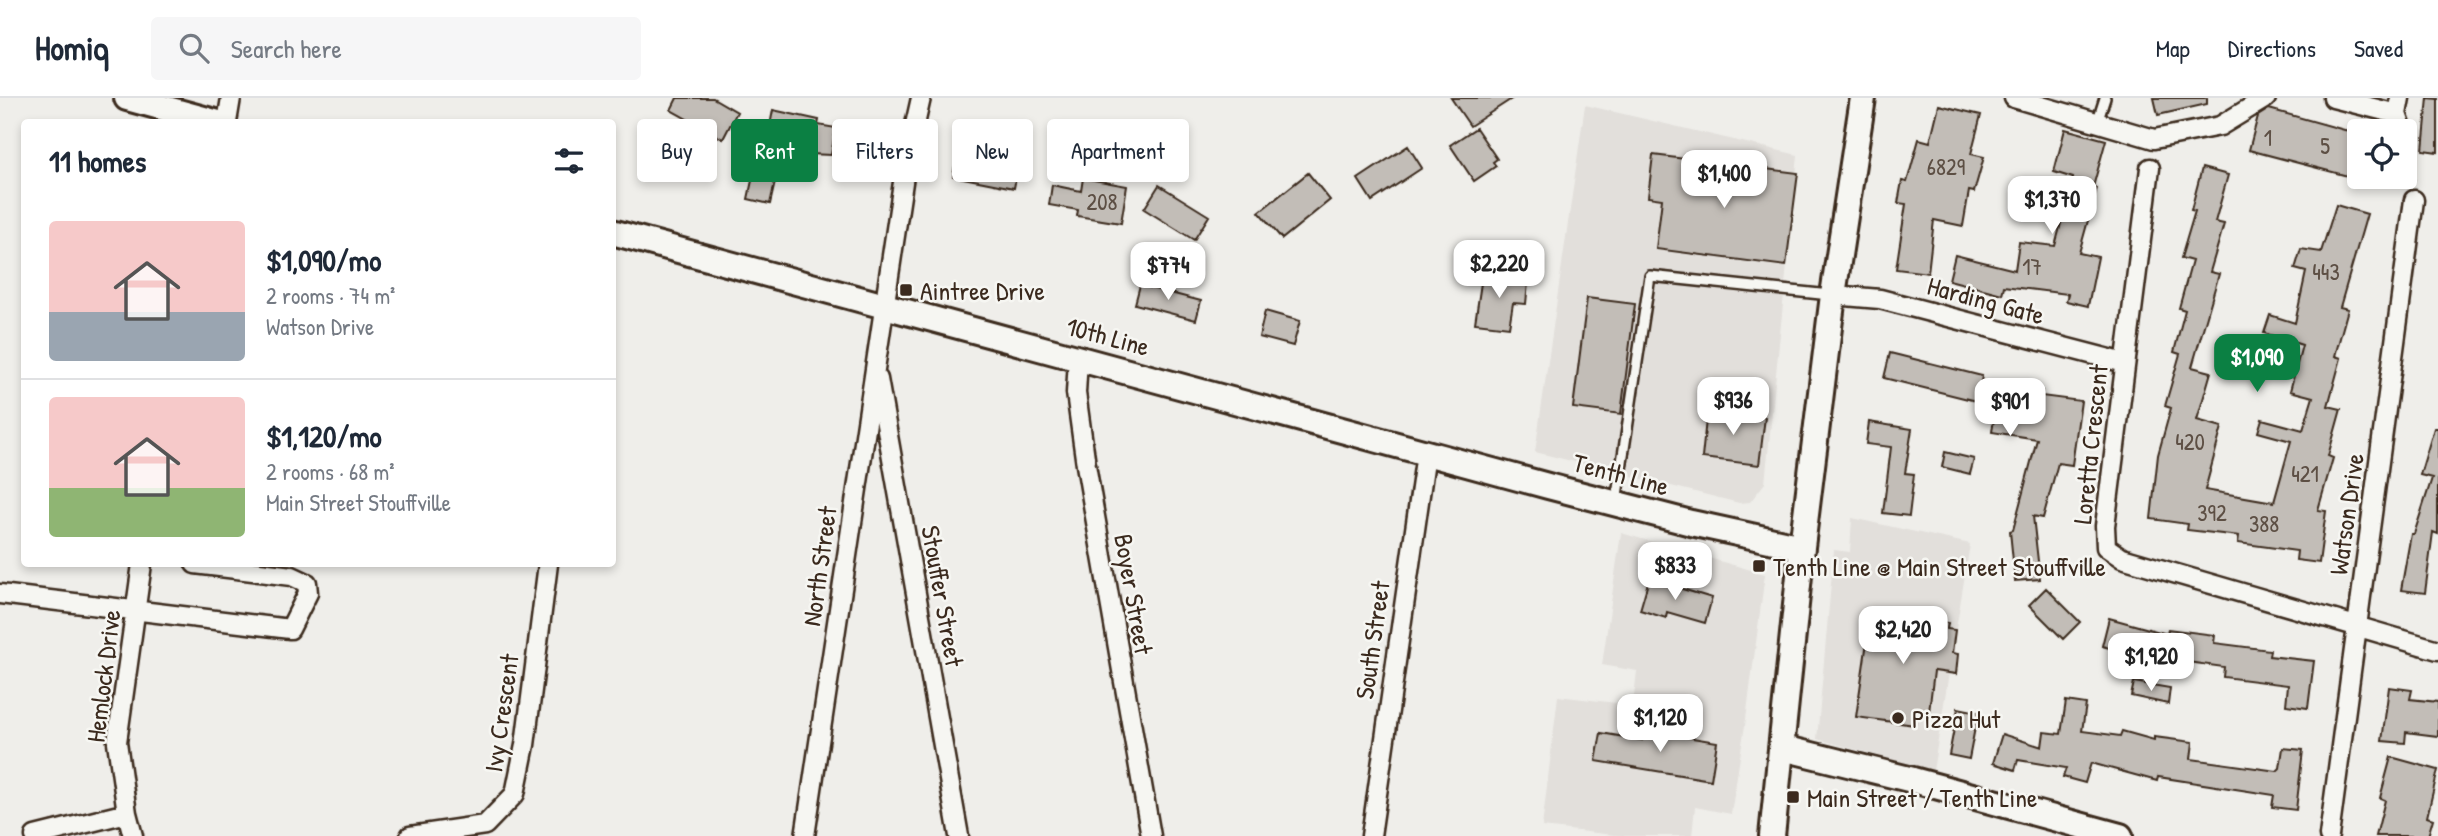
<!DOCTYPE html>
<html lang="en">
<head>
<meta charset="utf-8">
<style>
	:root { --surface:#fff; --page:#f6f6f7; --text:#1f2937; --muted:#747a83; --line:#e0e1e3; --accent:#0b8043 }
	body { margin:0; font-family:"Patrick Hand",sans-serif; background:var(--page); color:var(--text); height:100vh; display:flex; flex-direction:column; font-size:26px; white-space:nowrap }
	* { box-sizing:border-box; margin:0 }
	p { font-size:23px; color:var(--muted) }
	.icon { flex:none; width:38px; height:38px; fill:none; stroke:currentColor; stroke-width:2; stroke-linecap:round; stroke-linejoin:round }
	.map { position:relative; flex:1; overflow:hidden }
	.drawer { position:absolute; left:21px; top:21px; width:595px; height:448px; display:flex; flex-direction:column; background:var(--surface); border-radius:7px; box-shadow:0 4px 10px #0003 }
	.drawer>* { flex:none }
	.banner { position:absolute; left:637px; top:21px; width:665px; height:63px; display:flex; gap:14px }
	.buttons { position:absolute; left:2347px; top:21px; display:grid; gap:14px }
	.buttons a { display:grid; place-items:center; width:70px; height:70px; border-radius:7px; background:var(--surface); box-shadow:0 4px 10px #0003; font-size:35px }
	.price { position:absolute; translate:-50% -60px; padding:0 16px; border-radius:14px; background:#fff; color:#222; font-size:23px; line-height:46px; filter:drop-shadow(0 2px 4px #0008) }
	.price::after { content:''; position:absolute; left:50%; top:42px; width:21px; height:16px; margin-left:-10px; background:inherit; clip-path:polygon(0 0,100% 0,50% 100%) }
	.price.selected { background:var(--accent); color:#fff }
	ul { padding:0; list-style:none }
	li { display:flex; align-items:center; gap:21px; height:175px; padding:0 28px }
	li+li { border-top:2px solid var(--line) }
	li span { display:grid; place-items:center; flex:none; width:196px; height:140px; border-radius:7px; color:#555 }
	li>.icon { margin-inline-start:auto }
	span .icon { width:84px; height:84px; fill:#fffc; stroke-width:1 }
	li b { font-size:30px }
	h2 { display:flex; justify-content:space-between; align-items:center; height:84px; padding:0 28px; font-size:30px }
	.tag { padding:0 24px; border-radius:7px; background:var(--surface); box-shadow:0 4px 10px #0003; font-size:24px; line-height:63px }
	.tag.selected { background:var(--accent); color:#fff }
	header { display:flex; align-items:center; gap:42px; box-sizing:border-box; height:98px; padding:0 35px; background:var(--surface); border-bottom:2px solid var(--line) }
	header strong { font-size:33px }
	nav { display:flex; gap:38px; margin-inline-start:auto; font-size:24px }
	.search { width:490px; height:63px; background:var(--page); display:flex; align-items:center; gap:18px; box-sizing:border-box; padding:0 24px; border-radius:7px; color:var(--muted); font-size:26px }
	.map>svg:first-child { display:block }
	.built { fill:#e2dfdb }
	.building { fill:#c2bdb7; stroke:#3b2a1e; stroke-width:2 }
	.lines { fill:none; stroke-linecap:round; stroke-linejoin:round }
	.lane-casing { stroke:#3b2a1e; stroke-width:14 }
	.street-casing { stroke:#3b2a1e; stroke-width:23 }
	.secondary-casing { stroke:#3b2a1e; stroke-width:30 }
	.path { stroke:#3b2a1e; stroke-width:3.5; stroke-dasharray:5 5; stroke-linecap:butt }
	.lane { stroke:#f6f6f2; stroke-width:9 }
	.street { stroke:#f6f6f2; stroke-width:18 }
	.secondary { stroke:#f6f6f2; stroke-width:24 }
	.poi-dot { fill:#3b2a1e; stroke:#f6f6f2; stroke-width:2.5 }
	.labels { text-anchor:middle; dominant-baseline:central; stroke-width:5; stroke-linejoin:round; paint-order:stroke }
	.number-label { font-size:23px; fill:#5d4f44 }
	.poi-label { font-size:26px; fill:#3b2a1e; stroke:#f6f6f2; text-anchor:start }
	.street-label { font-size:26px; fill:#3b2a1e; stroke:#f6f6f2 }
</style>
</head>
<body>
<header>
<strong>Homiq</strong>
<div class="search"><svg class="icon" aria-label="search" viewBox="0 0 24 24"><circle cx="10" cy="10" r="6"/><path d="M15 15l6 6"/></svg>Search here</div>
<nav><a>Map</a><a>Directions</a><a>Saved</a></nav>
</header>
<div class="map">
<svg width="2438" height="738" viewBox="0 0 2438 738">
	<rect width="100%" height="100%" fill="#efeeea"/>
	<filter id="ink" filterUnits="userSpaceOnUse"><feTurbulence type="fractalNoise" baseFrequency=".0143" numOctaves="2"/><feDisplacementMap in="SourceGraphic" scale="14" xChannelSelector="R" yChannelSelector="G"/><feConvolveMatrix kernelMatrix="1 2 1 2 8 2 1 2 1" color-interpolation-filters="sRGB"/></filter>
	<g filter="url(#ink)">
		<path class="built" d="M 1585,7 L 1798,57 L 1765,385 L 1750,404 L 1739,405 L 1535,354 Z
			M 1852,420 L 1970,446 L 1933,673 L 1817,641 L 1834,452 L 1850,454 Z
			M 1621,435 L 1765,476 L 1746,621 L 1731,716 L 1695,709 L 1692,738 L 1623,738 L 1542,729 L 1558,598 L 1633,607 L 1637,573 L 1602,567 Z"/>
		<path class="building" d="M 677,0 L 713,0 L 737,14 L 723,41 L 671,12 Z
			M 1451,0 L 1513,0 L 1470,28 Z
			M 2154,0 L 2207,0 L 2207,6 L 2158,17 Z
			M 2428,0 L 2438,1 L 2438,54 L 2423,52 Z
			M 1939,7 L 1981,17 L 1971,56 L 1984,59 L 1974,94 L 1969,93 L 1963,128 L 1934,122 L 1928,175 L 1896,171 L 1906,106 L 1898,105 L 1902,83 L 1907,84 L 1919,41 L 1930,44 Z
			M 2269,11 L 2359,36 L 2359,81 L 2249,52 L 2258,18 Z
			M 773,12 L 819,22 L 818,27 L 836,30 L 831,57 L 809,56 L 807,53 L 787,49 L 784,63 L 780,62 L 770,106 L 748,101 L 754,73 L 761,75 Z
			M 1476,30 L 1497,61 L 1493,64 L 1496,68 L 1474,83 L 1450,47 Z
			M 2065,31 L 2106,42 L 2093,89 L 2097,90 L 2079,155 L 2098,159 L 2088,208 L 2066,203 L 2068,196 L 2004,188 L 2002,196 L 1949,182 L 1955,157 L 2015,172 L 2019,144 L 2055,148 L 2073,80 L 2054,74 Z
			M 959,47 L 1020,58 L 1014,90 L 953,78 Z
			M 1408,48 L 1422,70 L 1372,103 L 1358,81 Z
			M 1653,57 L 1798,75 L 1786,168 L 1656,151 L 1662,101 L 1648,99 Z
			M 2202,70 L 2228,77 L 2215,124 L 2224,126 L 2210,174 L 2219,176 L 2192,269 L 2211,274 L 2197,322 L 2222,329 L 2205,392 L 2274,404 L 2291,343 L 2258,334 L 2262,321 L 2303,332 L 2313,299 L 2290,293 L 2302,247 L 2264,235 L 2270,217 L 2295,225 L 2306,174 L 2295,171 L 2301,151 L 2321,154 L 2336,107 L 2367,116 L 2340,209 L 2348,211 L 2335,258 L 2341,260 L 2328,308 L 2341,311 L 2328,358 L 2333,360 L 2318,412 L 2326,413 L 2319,465 L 2296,462 L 2297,453 L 2238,445 L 2239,438 L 2187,432 L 2188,426 L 2151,421 L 2158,357 L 2171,310 L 2165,308 L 2180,256 L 2174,254 L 2185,212 L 2179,210 L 2192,163 L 2181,160 L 2195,113 L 2191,112 Z
			M 1308,75 L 1330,102 L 1282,141 L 1259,114 Z
			M 1083,80 L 1127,88 L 1121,125 L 1077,118 L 1078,112 L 1049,107 L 1052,87 L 1081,93 Z
			M 1159,87 L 1209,118 L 1194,142 L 1144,111 Z
			M 1482,178 L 1528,184 L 1526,206 L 1513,205 L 1509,229 L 1475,225 Z
			M 1140,187 L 1201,203 L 1196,222 L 1135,206 Z
			M 1587,200 L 1635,206 L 1621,316 L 1573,310 Z
			M 1265,213 L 1300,223 L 1293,248 L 1259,239 Z
			M 1890,255 L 1982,278 L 1981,284 L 2042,293 L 2041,298 L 2081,303 L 2072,367 L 2058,365 L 2043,420 L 2033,418 L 2040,481 L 2015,483 L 2010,433 L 2013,432 L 2037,341 L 1992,334 L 1996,308 L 1884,280 Z
			M 1707,312 L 1765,319 L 1759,367 L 1702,360 Z
			M 1869,324 L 1912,331 L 1905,375 L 1914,376 L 1909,418 L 1883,415 L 1891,349 L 1866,346 Z
			M 2434,330 L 2438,330 L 2438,436 L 2433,434 L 2425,495 L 2401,492 L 2411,436 L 2414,436 L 2432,380 L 2420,377 Z
			M 1945,354 L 1974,361 L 1970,376 L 1942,369 Z
			M 1649,481 L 1712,500 L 1705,525 L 1667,514 L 1666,520 L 1640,512 Z
			M 2046,490 L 2080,524 L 2063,541 L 2029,507 Z
			M 1866,514 L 1948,525 L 1947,531 L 1955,532 L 1952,555 L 1958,556 L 1956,576 L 1934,573 L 1929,614 L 1917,612 L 1915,627 L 1856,619 L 1868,537 L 1863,536 Z
			M 2109,520 L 2167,536 L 2168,531 L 2215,537 L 2214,545 L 2270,552 L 2269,558 L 2314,563 L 2308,610 L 2286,607 L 2288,587 L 2223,579 L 2224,569 L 2159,560 L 2158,563 L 2102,548 Z
			M 2134,584 L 2170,590 L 2168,606 L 2131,598 Z
			M 2389,589 L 2412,592 L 2410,601 L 2438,604 L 2438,638 L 2406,634 L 2405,645 L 2382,643 Z
			M 2066,603 L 2086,606 L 2082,633 L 2120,638 L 2122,633 L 2154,642 L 2154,639 L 2193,644 L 2191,661 L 2277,673 L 2280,670 L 2283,650 L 2303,652 L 2296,712 L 2272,709 L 2274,697 L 2158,679 L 2157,683 L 2091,665 L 2085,685 L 2063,679 L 2066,670 L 2018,662 L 2015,672 L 1993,665 L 2002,636 L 2042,649 L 2044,634 L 2061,636 Z
			M 1958,610 L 1978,614 L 1969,661 L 1949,657 Z
			M 1644,632 L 1717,644 L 1711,682 L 1596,663 L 1601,635 L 1642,642 Z
			M 2391,659 L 2438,672 L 2427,719 L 2433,721 L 2428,738 L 2376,738 L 2385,702 L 2380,700 Z"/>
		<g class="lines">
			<g class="lane-casing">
				<path id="lane" d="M 2097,25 L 2105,0
					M 1616,404 L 1650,178 L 1830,197"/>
			</g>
			<g class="street-casing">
				<path id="street" d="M 2014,0 L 2154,41 L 2220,28 L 2266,0
					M 2333,0 L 2397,16
					M 2400,0 L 2397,16 L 2403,33
					M 227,24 L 231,0
					M 2150,70 L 2105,428 L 2106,449 L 2122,460 L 2438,552
					M 1833,197 L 1880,201 L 2125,265
					M 1078,261 L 1076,295 L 1086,367 L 1151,738
					M 878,281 L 959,738
					M 0,496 L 290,531 L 308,495 L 307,485 L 292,478 L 195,466
					M 35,738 L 127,715
					M 133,738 L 127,715 L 117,644 L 142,466
					M 410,738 L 485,727 L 515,696 L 525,647 L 548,466
					M 805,738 L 905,71 L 921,0
					M 1371,738 L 1426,355
					M 2329,738 L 2414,102"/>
			</g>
			<g class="secondary-casing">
				<path id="secondary" d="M 127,0 L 215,24
					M 612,134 L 1548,388 L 1691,425 L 1802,449
					M 1783,650 L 1913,682 L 2120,738
					M 1772,738 L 1802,449 L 1833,197 L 1863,0"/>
			</g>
			<path class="path" d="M 2408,48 L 2414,85"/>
			<use href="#lane" class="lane"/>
			<use href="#street" class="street"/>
			<use href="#secondary" class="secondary"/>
		</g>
	</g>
	<g class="poi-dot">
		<rect x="899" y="185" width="14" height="14" rx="3.5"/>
		<rect x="1752" y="461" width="14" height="14" rx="3.5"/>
		<circle cx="1898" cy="620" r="7"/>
		<rect x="1786" y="692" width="14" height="14" rx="3.5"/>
	</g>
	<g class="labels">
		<g class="number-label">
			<text x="2268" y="39">1</text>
			<text x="2325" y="47">5</text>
			<text x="1946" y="68">6829</text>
			<text x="1102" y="103">208</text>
			<text x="2032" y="168">17</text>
			<text x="2326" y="173">443</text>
			<text x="2190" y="343">420</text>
			<text x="2305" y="375">421</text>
			<text x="2212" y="414">392</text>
			<text x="2264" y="425">388</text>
		</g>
		<g class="poi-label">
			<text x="920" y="192">Aintree Drive</text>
			<text x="1773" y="468">Tenth Line @ Main Street Stouffville</text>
			<text x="1912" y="620">Pizza Hut</text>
			<text x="1807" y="699">Main Street / Tenth Line</text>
		</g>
		<g class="street-label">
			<text transform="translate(1986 202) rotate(15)">Harding Gate</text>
			<text transform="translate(1108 238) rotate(15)">10th Line</text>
			<text transform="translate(2090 346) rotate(-84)">Loretta Crescent</text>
			<text transform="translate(1621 376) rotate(15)">Tenth Line</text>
			<text transform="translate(2346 416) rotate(-82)">Watson Drive</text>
			<text transform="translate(819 468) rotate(-82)">North Street</text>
			<text transform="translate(1134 496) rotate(80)">Boyer Street</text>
			<text transform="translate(943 498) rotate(80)">Stouffer Street</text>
			<text transform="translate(1372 542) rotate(-82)">South Street</text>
			<text transform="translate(103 578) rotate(-83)">Hemlock Drive</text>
			<text transform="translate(501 615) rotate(-82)">Ivy Crescent</text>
		</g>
	</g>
</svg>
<div class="buttons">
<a><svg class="icon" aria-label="locate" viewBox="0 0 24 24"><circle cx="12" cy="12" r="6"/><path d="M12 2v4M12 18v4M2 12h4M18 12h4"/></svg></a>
</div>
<b class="price" style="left:1724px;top:112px">$1,400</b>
<b class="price" style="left:2052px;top:138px">$1,370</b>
<b class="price" style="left:1499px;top:202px">$2,220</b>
<b class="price" style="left:1168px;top:204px">$774</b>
<b class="price selected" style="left:2257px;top:296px">$1,090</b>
<b class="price" style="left:1733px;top:339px">$936</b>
<b class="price" style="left:2010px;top:340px">$901</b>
<b class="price" style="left:1675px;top:504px">$833</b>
<b class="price" style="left:1903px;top:568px">$2,420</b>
<b class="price" style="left:2151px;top:595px">$1,920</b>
<b class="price" style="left:1660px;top:656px">$1,120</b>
<div class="banner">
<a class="tag">Buy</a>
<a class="tag selected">Rent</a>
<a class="tag">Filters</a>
<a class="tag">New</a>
<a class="tag">Apartment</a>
</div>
<section class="drawer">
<h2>11 homes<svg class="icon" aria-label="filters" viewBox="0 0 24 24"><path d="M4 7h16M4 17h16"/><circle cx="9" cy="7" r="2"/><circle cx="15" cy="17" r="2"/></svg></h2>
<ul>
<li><span style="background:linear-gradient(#f6c9c9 65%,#9aa5b1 0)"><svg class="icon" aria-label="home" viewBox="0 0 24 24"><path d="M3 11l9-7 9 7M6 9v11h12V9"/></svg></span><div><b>$1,090/mo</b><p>2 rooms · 74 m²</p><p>Watson Drive</p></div></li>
<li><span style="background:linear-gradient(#f6c9c9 65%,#8fb573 0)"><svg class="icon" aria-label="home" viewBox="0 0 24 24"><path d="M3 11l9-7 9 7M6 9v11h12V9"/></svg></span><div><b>$1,120/mo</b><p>2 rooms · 68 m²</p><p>Main Street Stouffville</p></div></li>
</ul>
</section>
</div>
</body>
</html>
